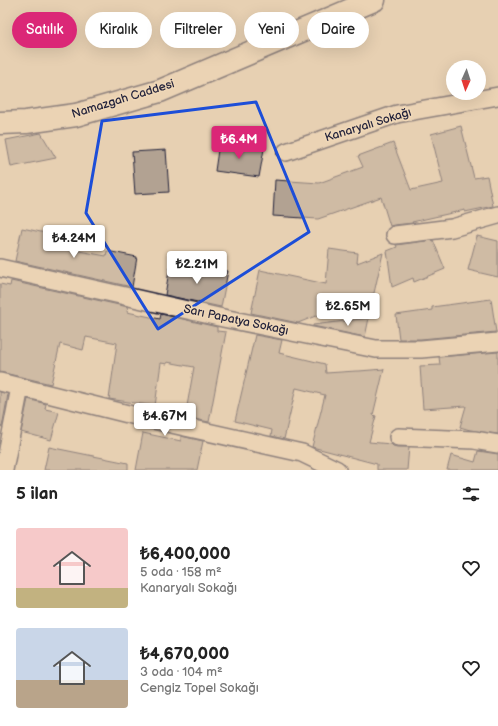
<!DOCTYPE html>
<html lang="tr">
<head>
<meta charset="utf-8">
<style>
	:root { --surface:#fff; --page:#f2f2f2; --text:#222; --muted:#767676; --accent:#db2777 }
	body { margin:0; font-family:"Balsamiq Sans",sans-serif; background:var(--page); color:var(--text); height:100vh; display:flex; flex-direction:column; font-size:15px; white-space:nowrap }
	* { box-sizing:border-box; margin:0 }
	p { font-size:13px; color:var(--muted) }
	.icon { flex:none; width:22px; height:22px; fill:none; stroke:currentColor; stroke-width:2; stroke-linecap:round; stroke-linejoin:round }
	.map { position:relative; height:470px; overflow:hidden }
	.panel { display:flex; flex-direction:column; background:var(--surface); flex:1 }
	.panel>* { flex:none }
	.top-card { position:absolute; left:12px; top:12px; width:474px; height:36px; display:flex; gap:8px }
	.needle { width:26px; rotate:183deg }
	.fabs { position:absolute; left:446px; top:60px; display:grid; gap:8px }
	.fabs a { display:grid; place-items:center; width:40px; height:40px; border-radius:50%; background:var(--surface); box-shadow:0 4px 16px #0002; font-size:20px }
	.price { position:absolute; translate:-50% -34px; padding:0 9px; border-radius:4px; background:#fff; color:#222; font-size:13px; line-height:26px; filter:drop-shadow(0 1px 2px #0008) }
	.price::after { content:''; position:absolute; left:50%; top:24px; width:12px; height:9px; margin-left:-6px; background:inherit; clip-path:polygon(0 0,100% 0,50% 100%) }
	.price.selected { background:var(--accent); color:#fff }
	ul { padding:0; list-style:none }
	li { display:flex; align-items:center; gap:12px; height:100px; padding:0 16px }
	li span { display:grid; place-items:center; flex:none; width:112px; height:80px; border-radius:4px; color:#555 }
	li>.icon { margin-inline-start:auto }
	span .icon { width:48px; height:48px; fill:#fffc; stroke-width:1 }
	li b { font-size:17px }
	h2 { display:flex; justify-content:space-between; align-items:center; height:48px; padding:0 16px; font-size:17px }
	.pill { padding:0 14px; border-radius:18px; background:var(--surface); box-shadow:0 4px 16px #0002; font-size:14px; line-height:36px }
	.pill.selected { background:var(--accent); color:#fff }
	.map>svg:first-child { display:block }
	.building { fill:#b2a292; stroke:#22223b }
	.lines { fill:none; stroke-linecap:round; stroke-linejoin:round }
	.minor-casing { stroke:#22223b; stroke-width:20 }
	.secondary-casing { stroke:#22223b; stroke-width:25 }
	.minor { stroke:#efd7b7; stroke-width:17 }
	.secondary { stroke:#efd7b7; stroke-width:22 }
	.marked { fill:none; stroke:#1d4ed8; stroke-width:3; stroke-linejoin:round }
	.labels { text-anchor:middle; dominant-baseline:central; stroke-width:3.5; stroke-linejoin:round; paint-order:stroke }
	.street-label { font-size:12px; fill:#22223b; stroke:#efd7b7 }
</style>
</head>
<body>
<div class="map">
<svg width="498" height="470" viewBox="0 0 498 470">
	<rect width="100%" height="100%" fill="#e7d0b2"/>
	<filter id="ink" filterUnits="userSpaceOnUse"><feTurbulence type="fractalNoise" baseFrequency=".025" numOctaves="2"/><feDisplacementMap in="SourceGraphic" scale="8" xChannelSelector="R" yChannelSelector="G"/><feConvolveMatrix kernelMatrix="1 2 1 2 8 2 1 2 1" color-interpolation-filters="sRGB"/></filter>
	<g filter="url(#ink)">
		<path class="building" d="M 461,126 L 474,178 L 487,176 L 493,206 L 465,212 L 465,210 L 412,222 L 413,223 L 394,225 L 390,226 L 381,197 L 318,219 L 273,216 L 275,180 L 319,183 L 363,167 L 358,156 L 393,143 L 411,190 L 443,183 L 431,134 Z
			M 41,133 L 56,158 L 11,167 L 6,140 Z
			M 219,143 L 264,149 L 259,177 L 215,171 Z
			M 166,150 L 169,192 L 135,194 L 132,152 Z
			M 22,228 L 55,235 L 54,240 L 80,246 L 79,251 L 106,256 L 107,251 L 137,257 L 132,287 L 15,261 Z
			M 477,236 L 498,241 L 498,277 L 468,270 Z
			M 433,240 L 445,269 L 414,282 L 413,278 L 392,287 L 387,251 L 397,247 L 396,245 Z
			M 329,249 L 358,253 L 357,263 L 383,253 L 374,293 L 298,323 L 251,313 L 260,270 L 326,284 Z
			M 170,265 L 199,271 L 200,266 L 228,271 L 221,307 L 165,295 Z
			M 11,281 L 128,307 L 127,312 L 160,319 L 161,314 L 217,327 L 217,331 L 226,332 L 209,422 L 185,417 L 194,367 L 167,362 L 167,364 L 161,363 L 155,406 L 109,399 L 117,343 L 86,337 L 83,350 L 60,344 L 51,384 L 0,372 L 0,284 L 10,286 Z
			M 491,299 L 496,332 L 421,339 L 399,339 L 396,315 L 432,310 L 432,307 Z
			M 369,318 L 365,337 L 313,326 L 313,325 Z
			M 255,335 L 282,340 L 279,353 L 325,364 L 326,373 L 356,371 L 359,371 L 384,369 L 373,415 L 376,416 L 369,442 L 391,444 L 393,446 L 397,447 L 409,447 L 407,470 L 377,470 L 377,464 L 312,447 L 325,395 L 296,388 L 284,439 L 271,436 L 272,430 L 235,421 Z
			M 498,352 L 498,434 L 470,430 L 460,427 L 466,406 L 423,409 L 420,366 L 440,365 L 439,357 Z
			M 0,392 L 8,394 L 2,427 L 0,426 Z
			M 28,399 L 46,404 L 45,409 L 59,412 L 51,440 L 21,432 Z
			M 143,433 L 181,441 L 181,436 L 203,441 L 197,470 L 136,470 Z
			M 49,447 L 128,463 L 128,470 L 44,470 Z
			M 478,451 L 498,454 L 498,470 L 447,470 L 451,455 L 475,462 Z"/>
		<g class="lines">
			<g class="minor-casing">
				<path id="minor" d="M 286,152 L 397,114 L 498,96
					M 395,235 L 452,228 L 498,215
					M 0,268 L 223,318 L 376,349 L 421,349 L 498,342
					M 0,382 L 140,417 L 302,453 L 337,470
					M 398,437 L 474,440 L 498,444
					M 4,470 L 20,387"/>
			</g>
			<g class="secondary-casing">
				<path id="secondary" d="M 0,123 L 26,122 L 76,115 L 160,91 L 374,0"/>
			</g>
			<use href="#minor" class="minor"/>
			<use href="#secondary" class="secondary"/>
		</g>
	</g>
	<path d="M0 0H498V470H0ZM 256,102 L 309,232 L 158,329 L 86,213 L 102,121 Z" fill="#e7d0b2" fill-opacity=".55" fill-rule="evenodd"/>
	<path class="marked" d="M 256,102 L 309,232 L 158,329 L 86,213 L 102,121 Z"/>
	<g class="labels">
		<g class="street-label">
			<text transform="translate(123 99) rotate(-17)">Namazgah Caddesi</text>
			<text transform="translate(368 125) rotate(-17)">Kanaryalı Sokağı</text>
			<text transform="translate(236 320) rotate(12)">Sarı Papatya Sokağı</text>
		</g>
	</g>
</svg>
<div class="fabs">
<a><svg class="needle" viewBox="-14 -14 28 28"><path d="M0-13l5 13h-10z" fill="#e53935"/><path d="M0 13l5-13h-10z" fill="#767676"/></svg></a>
</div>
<b class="price selected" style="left:239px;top:160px">₺6.4M</b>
<b class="price" style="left:74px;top:259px">₺4.24M</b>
<b class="price" style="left:197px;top:285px">₺2.21M</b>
<b class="price" style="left:348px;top:327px">₺2.65M</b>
<b class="price" style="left:165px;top:437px">₺4.67M</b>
<div class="top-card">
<a class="pill selected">Satılık</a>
<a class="pill">Kiralık</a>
<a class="pill">Filtreler</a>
<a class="pill">Yeni</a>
<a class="pill">Daire</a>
</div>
</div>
<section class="panel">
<h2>5 ilan<svg class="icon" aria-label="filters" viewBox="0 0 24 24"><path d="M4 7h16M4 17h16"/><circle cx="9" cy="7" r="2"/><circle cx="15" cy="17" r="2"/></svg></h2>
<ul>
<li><span style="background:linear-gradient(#f6c9c9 75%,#c2b280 0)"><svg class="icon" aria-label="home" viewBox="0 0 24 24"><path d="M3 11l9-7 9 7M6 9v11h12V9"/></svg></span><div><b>₺6,400,000</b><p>5 oda · 158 m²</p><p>Kanaryalı Sokağı</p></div><svg class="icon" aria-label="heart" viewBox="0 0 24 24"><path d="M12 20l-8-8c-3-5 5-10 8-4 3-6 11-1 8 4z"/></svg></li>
<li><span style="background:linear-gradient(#c9d6e8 65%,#b9a48a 0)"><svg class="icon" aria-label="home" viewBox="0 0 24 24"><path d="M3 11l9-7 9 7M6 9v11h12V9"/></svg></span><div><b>₺4,670,000</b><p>3 oda · 104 m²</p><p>Cengiz Topel Sokağı</p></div><svg class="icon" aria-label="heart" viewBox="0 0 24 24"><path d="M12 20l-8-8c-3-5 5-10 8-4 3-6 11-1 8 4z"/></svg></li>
</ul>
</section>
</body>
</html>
